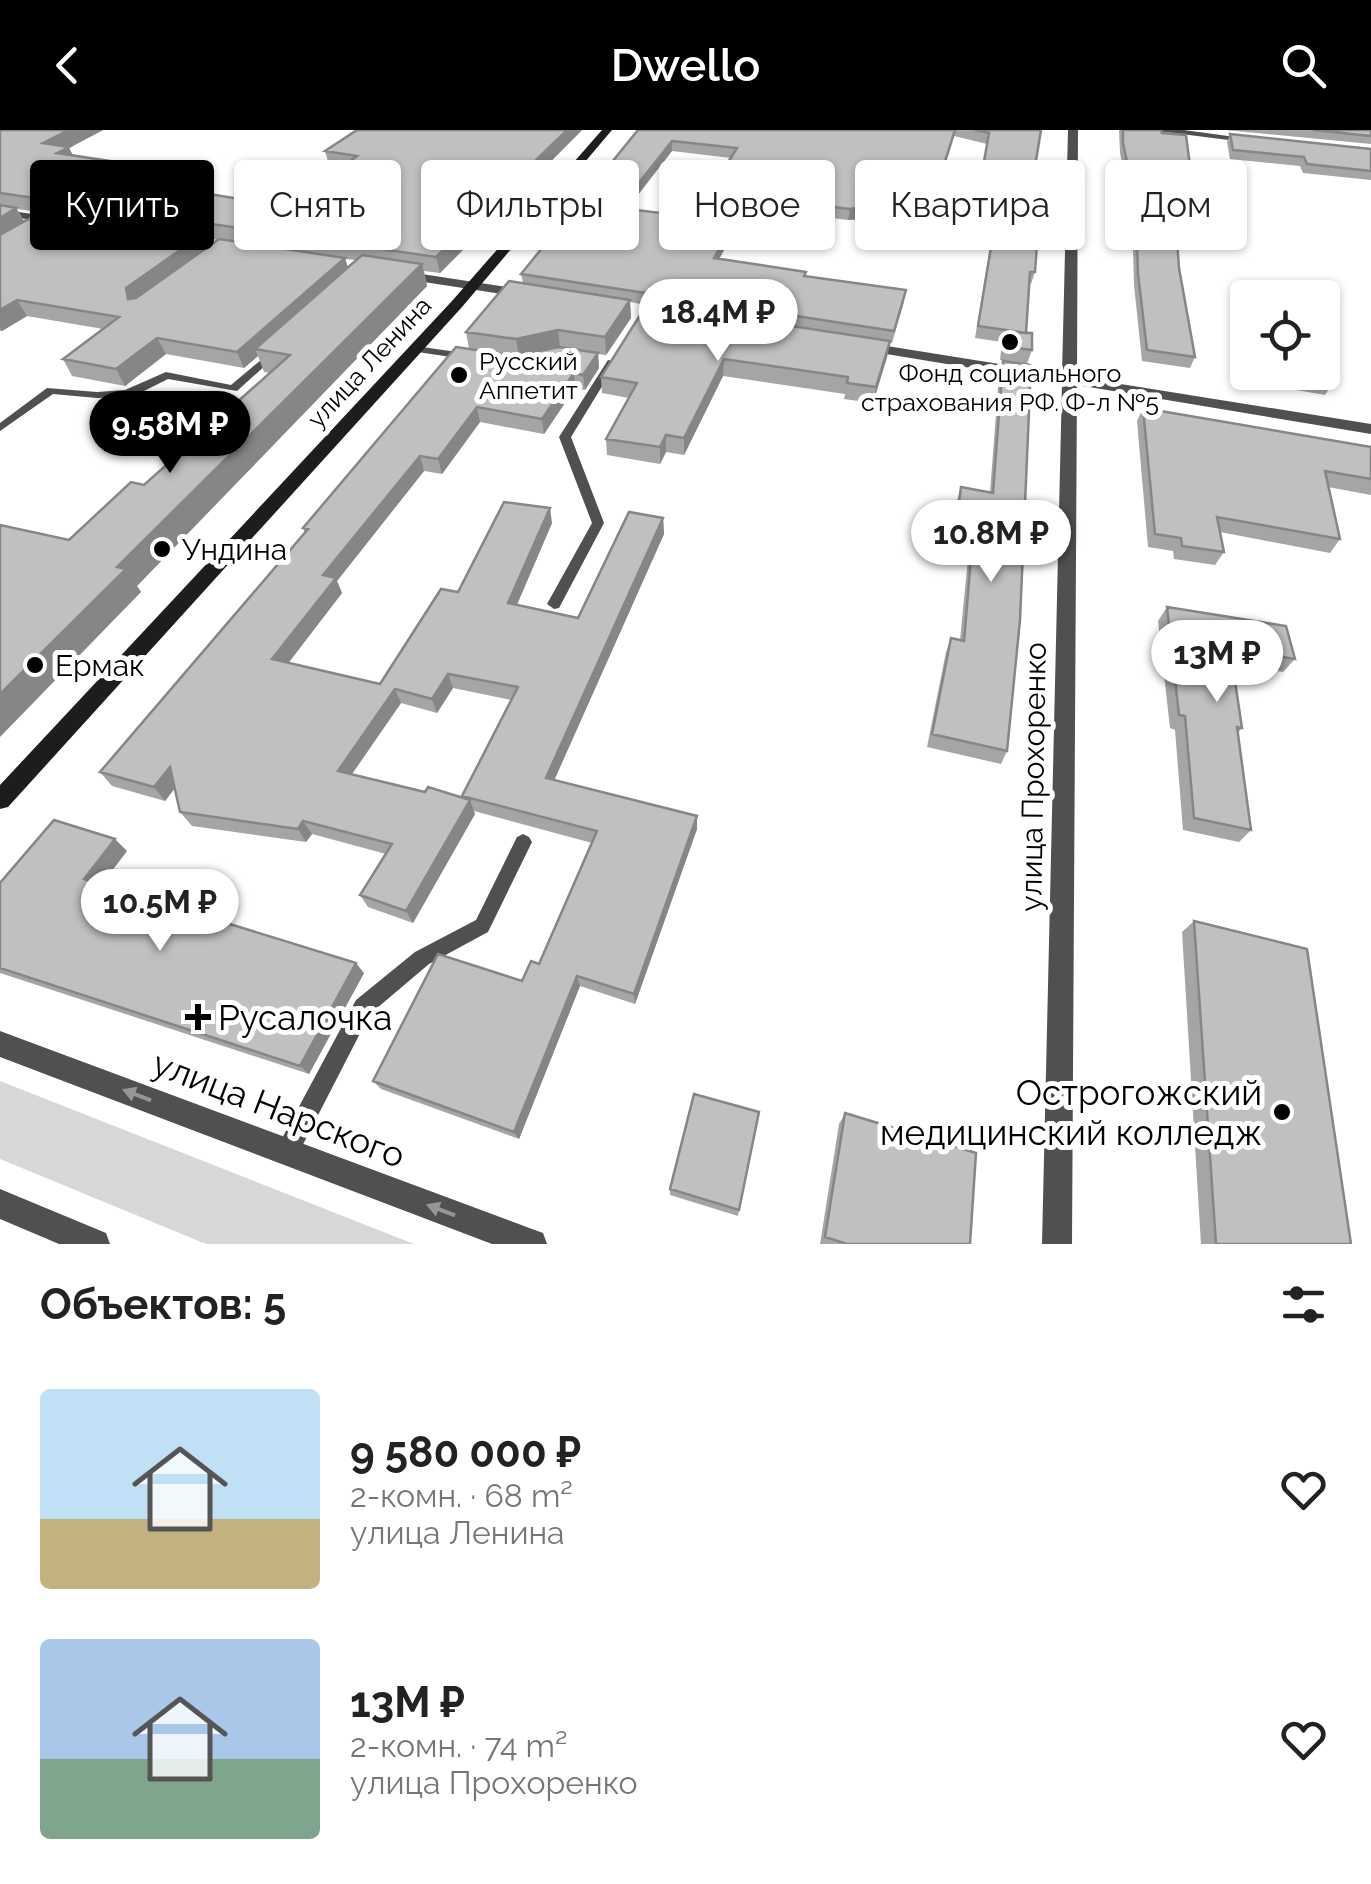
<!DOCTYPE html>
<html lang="ru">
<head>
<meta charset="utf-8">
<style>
	:root { --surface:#fff; --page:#f6f6f6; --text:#222; --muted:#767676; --accent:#000 }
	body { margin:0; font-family:Raleway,sans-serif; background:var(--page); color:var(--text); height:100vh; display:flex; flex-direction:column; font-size:38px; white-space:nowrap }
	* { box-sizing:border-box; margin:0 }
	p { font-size:32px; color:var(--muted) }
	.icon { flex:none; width:55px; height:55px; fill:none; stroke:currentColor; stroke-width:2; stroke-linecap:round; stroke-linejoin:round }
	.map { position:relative; height:1114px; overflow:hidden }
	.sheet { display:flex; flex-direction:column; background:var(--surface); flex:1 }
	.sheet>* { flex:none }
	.hud { position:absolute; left:30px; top:30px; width:1312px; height:90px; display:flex; gap:20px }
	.controls { position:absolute; left:1230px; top:150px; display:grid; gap:20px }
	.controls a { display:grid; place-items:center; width:110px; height:110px; border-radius:10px; background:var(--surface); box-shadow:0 2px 8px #0004; font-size:50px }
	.price { position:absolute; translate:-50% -85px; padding:0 22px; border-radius:35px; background:#fff; color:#222; font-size:32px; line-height:65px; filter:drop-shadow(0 2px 5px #0008) }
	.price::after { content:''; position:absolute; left:50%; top:60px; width:30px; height:22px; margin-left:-15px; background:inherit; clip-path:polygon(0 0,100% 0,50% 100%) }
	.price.on { background:var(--accent); color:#fff }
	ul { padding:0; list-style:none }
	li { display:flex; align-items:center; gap:30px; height:250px; padding:0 40px }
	li span { display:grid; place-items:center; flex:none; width:280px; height:200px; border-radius:10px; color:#555 }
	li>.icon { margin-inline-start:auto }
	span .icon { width:120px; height:120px; fill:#fffc; stroke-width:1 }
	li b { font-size:42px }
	h2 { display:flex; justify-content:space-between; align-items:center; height:120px; padding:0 40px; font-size:42px }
	.pill { padding:0 35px; border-radius:10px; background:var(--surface); box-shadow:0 2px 8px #0004; font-size:35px; line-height:90px }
	.pill.on { background:var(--accent); color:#fff }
	header { display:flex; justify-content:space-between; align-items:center; height:130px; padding:0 40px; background:var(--accent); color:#fff; font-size:45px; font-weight:600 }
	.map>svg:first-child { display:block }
	.green { fill:#d7d7d7 }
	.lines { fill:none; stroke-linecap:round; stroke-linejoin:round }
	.lane { fill:#505050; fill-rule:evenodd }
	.street { fill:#505050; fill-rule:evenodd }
	.secondary { fill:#1d1d1d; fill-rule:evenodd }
	.wall { fill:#a5a5a5; fill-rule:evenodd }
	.shaded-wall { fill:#868686 }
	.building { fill:#c0c0c0; stroke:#868686; stroke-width:2.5; fill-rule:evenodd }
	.oneway { fill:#969696 }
	.poi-dot { fill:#000; stroke:#fff; stroke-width:4 }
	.labels { text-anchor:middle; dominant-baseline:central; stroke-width:10; stroke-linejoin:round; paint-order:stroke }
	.far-poi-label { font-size:25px; fill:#000; stroke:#fff; text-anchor:start }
	.far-street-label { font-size:25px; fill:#000; stroke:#fff }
	.poi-label { font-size:30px; fill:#000; stroke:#fff; text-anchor:start }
	.street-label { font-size:30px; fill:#000; stroke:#fff }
	.near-poi-label { font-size:35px; fill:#000; stroke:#fff; text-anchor:start }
	.near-street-label { font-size:35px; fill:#000; stroke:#fff }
</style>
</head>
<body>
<header><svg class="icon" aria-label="back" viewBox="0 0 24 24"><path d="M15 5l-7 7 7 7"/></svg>Dwello<svg class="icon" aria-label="search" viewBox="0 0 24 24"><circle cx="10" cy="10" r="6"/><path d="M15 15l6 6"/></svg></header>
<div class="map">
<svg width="1371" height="1114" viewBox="0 0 1371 1114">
	<rect width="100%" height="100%" fill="#fff"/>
	<path class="green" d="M 0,951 L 414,1114 L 206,1114 L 0,1029 Z"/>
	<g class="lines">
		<path class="lane" d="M 1037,85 L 1072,89 L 1076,92 L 1072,95 L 1034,90 L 1034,86 Z
			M 415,216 L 471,224 L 476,227 L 471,230 L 411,221 L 410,219 Z
			M 274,219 L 279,222 L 278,224 L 237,261 L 168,249 L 142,262 L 125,267 L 97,268 L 53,264 L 0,301 L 0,293 L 47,258 L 97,262 L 125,260 L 166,242 L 231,255 Z
			M 608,230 L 617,232 L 571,307 L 604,393 L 559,478 L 554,479 L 547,474 L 592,393 L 559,307 Z
			M 523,704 L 529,707 L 532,712 L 488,802 L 429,834 L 370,884 L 295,1030 L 287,1033 L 279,1030 L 276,1022 L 279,1014 L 356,870 L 415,822 L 476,790 L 517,707 Z"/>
		<path class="street" d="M 1068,0 L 1078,0 L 1077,247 L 1371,294 L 1371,304 L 1077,255 L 1072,1114 L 1042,1114 L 1062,253 L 862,220 L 855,216 L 862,212 L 1062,244 Z
			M 1150,0 L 1184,0 L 1257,10 L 1252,13 Z
			M 0,79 L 57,88 L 63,91 L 57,94 L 0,85 Z
			M 402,141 L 527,160 L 533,164 L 527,168 L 398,148 L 398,142 Z
			M 0,901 L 532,1099 L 543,1103 L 547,1114 L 492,1114 L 0,927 Z
			M 0,1059 L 106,1103 L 110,1114 L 59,1114 L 0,1089 Z"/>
		<path class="secondary" d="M 602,0 L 612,0 L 462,177 L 8,677 L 0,679 L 0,655 L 452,171 Z"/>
	</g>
	<path class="wall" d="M 0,0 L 103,0 L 69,18 L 73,26 L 122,47 L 119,49 L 288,77 L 341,37 L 329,35 L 325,21 L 582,0 L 440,143 L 424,141 L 427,156 L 137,456 L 141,462 L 69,410 L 144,355 L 270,243 L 264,242 L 258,226 L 244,238 L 166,224 L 125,256 L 72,246 L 63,229 L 103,199 L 27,186 L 2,201 L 0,201 ZM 17,79 L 39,82 L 24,91 ZM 201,107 L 218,110 L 205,119 ZM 345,129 L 356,130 L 348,138 Z
		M 638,0 L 1041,0 L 1032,55 L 1038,81 L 1035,142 L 1031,154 L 1029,154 L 1026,203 L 1032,220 L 1027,234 L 1000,230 L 1002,212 L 975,208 L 997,74 L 977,72 L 987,14 L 954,6 L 931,80 L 920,79 L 916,91 L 863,84 L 861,89 L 848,90 L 807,85 L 808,78 L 751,72 L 719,129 L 805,147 L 904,172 L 892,213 L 890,213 L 873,273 L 844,269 L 845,264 L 723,246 L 684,325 L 666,322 L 660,334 L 607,325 L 606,309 L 629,268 L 602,263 L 601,247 L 646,175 L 630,172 L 631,188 L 606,225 L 598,224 L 599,238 L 585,260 L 575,258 L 544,304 L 480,292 L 442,344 L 424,341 L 337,451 L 342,463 L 288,533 L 380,554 L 458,462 L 552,393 L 517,475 L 578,488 L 663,388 L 664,404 L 554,650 L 697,686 L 697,699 L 635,874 L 580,856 L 519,1009 L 381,959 L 373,951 L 522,851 L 539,834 L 592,713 L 474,681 L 475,684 L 413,793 L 368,777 L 360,765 L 386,724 L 312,704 L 306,712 L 192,696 L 180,682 L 175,658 L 165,671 L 112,656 L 100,642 L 305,403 L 303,398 L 469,219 L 466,202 L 523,153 L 521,144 ZM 672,21 L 731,28 L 694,87 L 627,79 ZM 453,558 L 511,570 L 462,666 L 463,668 L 425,662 L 352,644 L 401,573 L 437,583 Z
		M 1119,0 L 1161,0 L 1197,90 L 1192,100 L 1183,99 L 1179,108 L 1177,107 L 1179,138 L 1195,227 L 1190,238 L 1142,231 L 1134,155 L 1132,84 L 1120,23 Z
		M 1225,0 L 1371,0 L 1371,14 Z
		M 1230,4 L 1371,19 L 1371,50 L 1303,43 L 1300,36 L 1230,29 L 1227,12 Z
		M 1003,231 L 1007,621 L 1001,634 L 927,617 L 946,522 L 951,508 L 960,510 L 969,418 L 951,415 L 957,371 L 961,357 L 990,362 L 999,245 Z
		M 1282,242 L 1322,242 L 1334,251 L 1325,265 L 1285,258 Z
		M 1143,278 L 1371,317 L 1371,365 L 1328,357 L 1340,409 L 1330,423 L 1220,402 L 1224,422 L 1215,435 L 1174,429 L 1173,421 L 1148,417 L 1137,291 Z
		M 1167,477 L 1295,529 L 1283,542 L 1233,534 L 1242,598 L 1238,603 L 1251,700 L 1239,712 L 1183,700 L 1175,600 L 1170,598 L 1158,491 Z
		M 127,721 L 101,755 L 364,843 L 309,944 L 0,843 L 0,753 Z
		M 1194,791 L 1351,1114 L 1201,1114 L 1182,802 Z
		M 845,983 L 970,1114 L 820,1114 L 839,994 Z
		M 670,1059 L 739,1080 L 738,1086 L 670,1065 Z"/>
	<path class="shaded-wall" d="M 69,0 L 103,0 L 69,18 L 76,31 L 64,38 L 43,13 Z
		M 567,0 L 582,0 L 440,143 L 436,127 Z
		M 956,0 L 954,6 L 931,80 L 933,69 Z
		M 672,11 L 672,21 L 619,89 L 619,78 Z
		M 116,32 L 122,47 L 118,50 L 102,46 L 104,38 Z
		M 752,61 L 751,72 L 713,140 L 714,128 Z
		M 864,73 L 861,89 L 848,90 L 850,79 Z
		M 16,78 L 25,93 L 0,110 L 0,88 Z
		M 200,106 L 207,122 L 134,174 L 128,169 L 126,158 Z
		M 345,128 L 350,144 L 255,219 L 258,226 L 244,238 L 237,222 Z
		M 422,134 L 427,156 L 137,456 L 141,462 L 0,607 L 0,564 L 117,437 Z
		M 17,170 L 27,186 L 2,201 L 0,198 L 0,180 Z
		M 630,170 L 631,188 L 606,225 L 605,207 Z
		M 558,200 L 560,218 L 519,227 L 516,209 Z
		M 157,208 L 166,224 L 125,256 L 116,239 Z
		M 890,211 L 887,228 L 873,273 L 876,257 Z
		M 598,223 L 599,238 L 585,260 L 583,245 Z
		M 724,229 L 723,246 L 684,325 L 684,308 Z
		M 574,243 L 575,258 L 544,304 L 542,289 Z
		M 477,277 L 480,292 L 442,344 L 438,329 Z
		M 666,305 L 666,322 L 660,334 L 660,317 Z
		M 420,326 L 424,341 L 337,451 L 342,463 L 280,544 L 272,529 L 323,445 Z
		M 550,378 L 552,393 L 511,488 L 508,473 Z
		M 663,388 L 664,404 L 549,662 L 546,648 Z
		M 448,544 L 453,558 L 437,583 L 432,569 Z
		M 395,559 L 401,573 L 345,654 L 338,641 Z
		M 170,637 L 181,650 L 165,671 L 154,657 Z
		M 470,670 L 475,684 L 413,793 L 406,781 Z
		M 697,686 L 697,699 L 635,874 L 634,864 Z
		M 303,691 L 312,704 L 306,712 L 298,699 Z
		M 115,709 L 127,721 L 97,760 L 84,749 Z
		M 356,833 L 364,843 L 309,944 L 300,936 Z
		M 577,846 L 580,856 L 519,1009 L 514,1002 Z"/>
	<path class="building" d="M 0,0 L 69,0 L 43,13 L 69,17 L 57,23 L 116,32 L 104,38 L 113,40 L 102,46 L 288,77 L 357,26 L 325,21 L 357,0 L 567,0 L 436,127 L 0,63 Z
		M 638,0 L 955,0 L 933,69 L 922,68 L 918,80 L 864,73 L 862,77 L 850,79 L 808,74 L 812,67 L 752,61 L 714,128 L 806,142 L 804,146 L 906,160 L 894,201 L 521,144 ZM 672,11 L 737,18 L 694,87 L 619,78 Z
		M 975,0 L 1041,0 L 1032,55 L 1042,56 L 1041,70 L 1033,75 L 1039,83 L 1038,101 L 1035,142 L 1030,142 L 1026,203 L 978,196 L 1000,63 L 979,60 L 989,3 Z
		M 1123,0 L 1161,0 L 1162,3 L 1186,5 L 1197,90 L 1182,88 L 1183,97 L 1176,96 L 1179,138 L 1195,227 L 1147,220 L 1138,144 L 1136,74 L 1123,13 Z
		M 1313,0 L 1371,0 L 1371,6 Z
		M 1230,4 L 1371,19 L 1371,41 L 1307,34 L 1304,27 L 1233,20 Z
		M 0,75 L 16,78 L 0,88 Z
		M 41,82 L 200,106 L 126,158 L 128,169 L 136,168 L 219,109 L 345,128 L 237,222 L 157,208 L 116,239 L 63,229 L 119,187 L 17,170 L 0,180 L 0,105 Z
		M 362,125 L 422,134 L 117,437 L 126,439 L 0,564 L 0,395 L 69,410 L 131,352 L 144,355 L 290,225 L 255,219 Z
		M 509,151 L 630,170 L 605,207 L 558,200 L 516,209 L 466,202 Z
		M 647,174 L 890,211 L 876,257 L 847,253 L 848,247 L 724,229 L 684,308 L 666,305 L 660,317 L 606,309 L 637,253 L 601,247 Z
		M 1005,202 L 1032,203 L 1032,220 L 1004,216 Z
		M 1322,215 L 1326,216 L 1334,251 L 1293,244 L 1293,242 L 1322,242 Z
		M 456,217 L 516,226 L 559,217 L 598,223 L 583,245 L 574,243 L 542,289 L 477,277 L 438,329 L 420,326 L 323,445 L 336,448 L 272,529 L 380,554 L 441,459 L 458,462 L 504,372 L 550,378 L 508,473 L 578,488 L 629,382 L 663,388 L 546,648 L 697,686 L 634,864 L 577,846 L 514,1002 L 373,951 L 438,824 L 522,851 L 531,831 L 539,834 L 597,701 L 462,666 L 518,557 L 448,544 L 432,569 L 395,559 L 338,641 L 425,662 L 428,657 L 470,670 L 406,781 L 360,765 L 392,714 L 303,691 L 298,699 L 180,682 L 170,637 L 154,657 L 100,642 L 308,399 L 303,398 Z
		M 1003,231 L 1031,235 L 1020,490 L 1007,621 L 932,604 L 951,508 L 964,511 L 973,404 L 955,401 L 961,357 L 993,363 Z
		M 1143,278 L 1371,317 L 1371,349 L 1325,341 L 1340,409 L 1217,387 L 1224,422 L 1182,416 L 1181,408 L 1155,404 Z
		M 1167,477 L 1286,496 L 1295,529 L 1230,518 L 1242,598 L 1237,597 L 1251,700 L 1194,688 L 1185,586 L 1179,585 Z
		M 54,690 L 115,709 L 84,749 L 356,833 L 300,936 L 0,838 L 0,753 Z
		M 1194,791 L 1307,819 L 1351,1114 L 1216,1114 Z
		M 694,964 L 759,982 L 739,1080 L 670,1059 Z
		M 845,983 L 976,1023 L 970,1114 L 847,1114 L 825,1107 Z"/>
	<defs><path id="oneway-solid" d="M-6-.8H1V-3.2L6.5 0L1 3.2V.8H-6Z" transform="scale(2.5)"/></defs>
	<g class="oneway">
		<use href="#oneway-solid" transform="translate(137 965) rotate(-159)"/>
		<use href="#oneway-solid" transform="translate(441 1080) rotate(-159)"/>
	</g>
	<g class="poi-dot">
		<circle cx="1010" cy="212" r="10"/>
		<circle cx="459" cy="245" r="10"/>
		<circle cx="162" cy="419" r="10"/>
		<circle cx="35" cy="535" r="10"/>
		<path d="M193 872h10v10h10v10h-10v10h-10v-10h-10v-10h10z"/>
		<circle cx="1282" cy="982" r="10"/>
	</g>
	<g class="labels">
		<g class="far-poi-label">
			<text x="479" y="231">Русский<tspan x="479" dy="29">Аппетит</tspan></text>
			<text x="1010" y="243" text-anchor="middle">Фонд социального<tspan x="1010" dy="29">страхования РФ. Ф-л №5</tspan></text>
		</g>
		<g class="far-street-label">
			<text transform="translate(369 232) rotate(-47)">улица Ленина</text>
		</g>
		<g class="poi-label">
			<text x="182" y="419">Ундина</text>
			<text x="55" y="535">Ермак</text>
		</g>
		<g class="street-label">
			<text transform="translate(1033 647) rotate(-89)">улица Прохоренко</text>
		</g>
		<g class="near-poi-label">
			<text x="218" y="887">Русалочка</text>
			<text x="1262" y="962" text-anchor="end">Острогожский<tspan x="1262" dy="40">медицинский колледж</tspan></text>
		</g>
		<g class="near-street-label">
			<text transform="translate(279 979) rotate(21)">улица Нарского</text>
		</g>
	</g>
</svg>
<div class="controls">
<a><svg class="icon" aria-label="locate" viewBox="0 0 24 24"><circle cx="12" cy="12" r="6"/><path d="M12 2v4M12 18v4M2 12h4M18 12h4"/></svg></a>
</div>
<b class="price" style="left:718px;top:234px">18.4M ₽</b>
<b class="price on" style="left:170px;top:346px">9.58M ₽</b>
<b class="price" style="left:991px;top:455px">10.8M ₽</b>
<b class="price" style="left:1217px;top:575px">13M ₽</b>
<b class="price" style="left:160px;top:824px">10.5M ₽</b>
<div class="hud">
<a class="pill on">Купить</a>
<a class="pill">Снять</a>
<a class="pill">Фильтры</a>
<a class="pill">Новое</a>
<a class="pill">Квартира</a>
<a class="pill">Дом</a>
</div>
</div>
<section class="sheet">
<h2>Объектов: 5<svg class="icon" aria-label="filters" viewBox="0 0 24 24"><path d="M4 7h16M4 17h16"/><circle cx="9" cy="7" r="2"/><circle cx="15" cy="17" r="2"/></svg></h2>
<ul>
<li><span style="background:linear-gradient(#bfe0f5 65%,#c2b280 0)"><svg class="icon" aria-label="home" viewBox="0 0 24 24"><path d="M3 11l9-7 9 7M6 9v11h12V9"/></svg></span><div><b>9 580 000 ₽</b><p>2-комн. · 68 m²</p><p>улица Ленина</p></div><svg class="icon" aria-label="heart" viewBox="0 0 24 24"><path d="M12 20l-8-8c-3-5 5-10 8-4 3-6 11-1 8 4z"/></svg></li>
<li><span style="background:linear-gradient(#a9c7e8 60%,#7fa58c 0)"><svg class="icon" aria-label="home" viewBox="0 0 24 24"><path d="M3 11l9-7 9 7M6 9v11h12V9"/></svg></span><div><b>13M ₽</b><p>2-комн. · 74 m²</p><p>улица Прохоренко</p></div><svg class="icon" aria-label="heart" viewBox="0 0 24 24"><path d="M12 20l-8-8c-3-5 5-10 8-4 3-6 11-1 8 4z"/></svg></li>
</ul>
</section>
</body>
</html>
